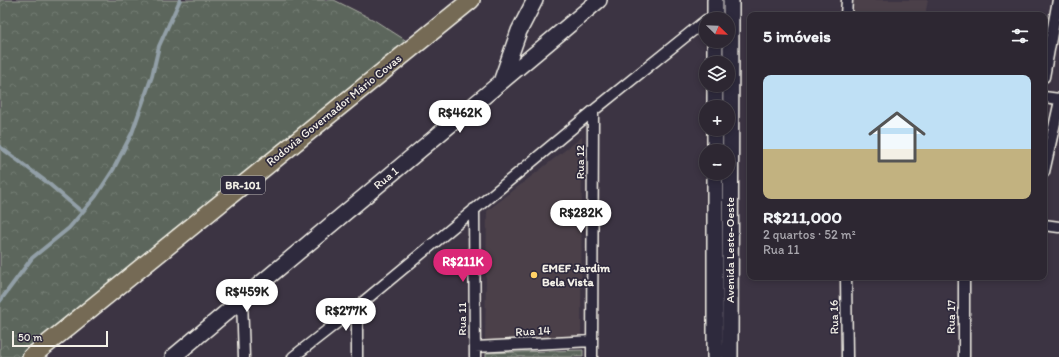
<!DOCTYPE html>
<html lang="pt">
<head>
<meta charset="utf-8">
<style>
	:root { --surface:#2d2732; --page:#39333e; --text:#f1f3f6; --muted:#a7a5ac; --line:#48444d; --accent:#db2777 }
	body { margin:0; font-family:Itim,sans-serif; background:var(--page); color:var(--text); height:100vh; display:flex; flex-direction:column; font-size:15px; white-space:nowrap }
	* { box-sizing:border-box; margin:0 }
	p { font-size:13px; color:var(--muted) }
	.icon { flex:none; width:22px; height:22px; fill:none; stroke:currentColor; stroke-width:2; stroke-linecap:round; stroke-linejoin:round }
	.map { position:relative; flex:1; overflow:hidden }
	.details { position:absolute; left:747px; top:12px; width:300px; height:268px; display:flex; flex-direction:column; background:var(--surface); border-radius:8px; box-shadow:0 2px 6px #0003,0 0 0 1px var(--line) }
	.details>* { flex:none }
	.needle { width:26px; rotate:113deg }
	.tools { position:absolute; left:699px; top:12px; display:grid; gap:8px }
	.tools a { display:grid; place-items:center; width:36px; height:36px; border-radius:50%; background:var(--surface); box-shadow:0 2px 6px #0003,0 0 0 1px var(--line); font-size:20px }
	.scale { position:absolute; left:12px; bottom:10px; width:96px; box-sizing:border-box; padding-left:4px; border:2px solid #f4f1e8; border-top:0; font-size:11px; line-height:14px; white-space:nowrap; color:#f4f1e8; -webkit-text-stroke:3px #2f2a3d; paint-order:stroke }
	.price { position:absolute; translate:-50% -34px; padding:0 9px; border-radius:14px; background:#fff; color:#222; font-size:13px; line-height:26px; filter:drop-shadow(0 1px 2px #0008) }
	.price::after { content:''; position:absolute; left:50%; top:24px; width:12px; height:9px; margin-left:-6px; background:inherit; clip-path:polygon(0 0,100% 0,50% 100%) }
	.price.selected { background:var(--accent); color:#fff }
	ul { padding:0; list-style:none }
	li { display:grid; align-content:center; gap:8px; height:212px; padding:0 16px }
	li+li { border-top:1px solid var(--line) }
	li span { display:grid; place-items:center; height:124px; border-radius:8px; color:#555 }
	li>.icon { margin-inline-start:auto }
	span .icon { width:72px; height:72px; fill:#fffc; stroke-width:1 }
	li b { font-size:17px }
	h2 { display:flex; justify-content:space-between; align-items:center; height:48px; padding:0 16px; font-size:17px }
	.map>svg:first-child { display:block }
	.built { fill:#4b414a }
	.forest { fill:url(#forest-crowns); stroke:#a8aca2 }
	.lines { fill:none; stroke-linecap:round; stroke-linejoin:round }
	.stream { stroke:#929fa7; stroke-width:4 }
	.street-casing { stroke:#f4f1e8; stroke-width:13 }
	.secondary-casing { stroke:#f4f1e8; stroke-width:18 }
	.primary-casing { stroke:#f4f1e8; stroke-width:20 }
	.street { stroke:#2f2a3d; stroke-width:10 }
	.secondary { stroke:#2f2a3d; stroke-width:15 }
	.primary { stroke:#746b55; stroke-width:17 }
	.poi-dot { fill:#ffd166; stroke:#2f2a3d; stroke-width:1.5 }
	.labels { text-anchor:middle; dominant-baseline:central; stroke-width:3.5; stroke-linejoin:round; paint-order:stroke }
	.shield { fill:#2f2a3d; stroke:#b9b5b5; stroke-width:1 }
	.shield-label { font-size:11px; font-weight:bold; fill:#f4f1e8 }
	.street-label { font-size:12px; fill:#f4f1e8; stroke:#2f2a3d }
	.poi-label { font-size:12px; font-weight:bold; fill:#f4f1e8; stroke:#2f2a3d; text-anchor:start }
</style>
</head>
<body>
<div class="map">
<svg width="1059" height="357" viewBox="0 0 1059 357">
	<defs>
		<pattern id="forest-crowns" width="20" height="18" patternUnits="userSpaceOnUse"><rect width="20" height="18" fill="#5b665b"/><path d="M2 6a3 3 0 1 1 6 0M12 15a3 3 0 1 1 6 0" fill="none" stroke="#737c73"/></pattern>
	</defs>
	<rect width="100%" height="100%" fill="#3c3443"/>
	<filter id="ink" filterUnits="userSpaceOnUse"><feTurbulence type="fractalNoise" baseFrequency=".025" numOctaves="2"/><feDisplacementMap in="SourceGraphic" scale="8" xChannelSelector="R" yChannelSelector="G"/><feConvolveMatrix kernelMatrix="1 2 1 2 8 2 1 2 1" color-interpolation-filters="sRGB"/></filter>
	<g filter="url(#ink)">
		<path class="built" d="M 851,0 L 928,0 L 925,15 L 850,15 Z
			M 582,137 L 581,340 L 485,345 L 487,211 Z"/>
		<path class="forest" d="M 0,0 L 334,0 L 374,20 L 413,45 L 29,357 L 0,357 Z
			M 583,350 L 583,357 L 486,357 L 486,353 Z"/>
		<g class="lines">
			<path class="stream" d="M 0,147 L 48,183 L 82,212
				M 0,301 L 32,258 L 69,228 L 96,196 L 113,170 L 132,133 L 152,76 L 159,46 L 180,0"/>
			<g class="street-casing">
				<path id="street" d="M 846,15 L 847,0
					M 1044,77 L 1058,0
					M 1044,97 L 1059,99
					M 1044,172 L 1059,105
					M 474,209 L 475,357
					M 1044,225 L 1059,227
					M 846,277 L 847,357
					M 242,299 L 244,357
					M 357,307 L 357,357
					M 475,347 L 592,341
					M 293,357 L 357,307 L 593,111 L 706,20
					M 592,357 L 593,111
					M 964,357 L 964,277"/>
			</g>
			<g class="secondary-casing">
				<path id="secondary" d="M 715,19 L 715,0
					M 715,63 L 715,41
					M 501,82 L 519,31 L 535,0
					M 715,107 L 715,85
					M 715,151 L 715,129
					M 173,357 L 599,0
					M 715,357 L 715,173
					M 730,357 L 731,0"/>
			</g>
			<g class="primary-casing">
				<path id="primary" d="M 31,357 L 471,0"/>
			</g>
			<use href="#street" class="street"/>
			<use href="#secondary" class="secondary"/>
			<use href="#primary" class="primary"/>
		</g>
	</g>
	<circle class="poi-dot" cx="534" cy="275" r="4"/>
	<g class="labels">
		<rect class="shield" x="221" y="176" width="44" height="18" rx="3"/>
		<g class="shield-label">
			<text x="243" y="185">BR-101</text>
		</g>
		<g class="street-label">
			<text transform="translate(334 110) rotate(-39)">Rodovia Governador Mário Covas</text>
			<text transform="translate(580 162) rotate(-90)">Rua 12</text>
			<text transform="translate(386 178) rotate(-40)">Rua 1</text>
			<text transform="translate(730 250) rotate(-90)">Avenida Leste-Oeste</text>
			<text transform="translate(834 317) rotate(-91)">Rua 16</text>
			<text transform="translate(951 317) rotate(-89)">Rua 17</text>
			<text transform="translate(462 319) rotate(-90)">Rua 11</text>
			<text transform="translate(533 331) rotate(-3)">Rua 14</text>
		</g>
		<g class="poi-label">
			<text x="542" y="268">EMEF Jardim<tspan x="542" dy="14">Bela Vista</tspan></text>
		</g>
	</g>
</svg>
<div class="tools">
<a><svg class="needle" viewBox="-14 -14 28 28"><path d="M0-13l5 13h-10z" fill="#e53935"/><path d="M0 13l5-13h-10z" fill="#a7a5ac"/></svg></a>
<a><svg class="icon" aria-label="layers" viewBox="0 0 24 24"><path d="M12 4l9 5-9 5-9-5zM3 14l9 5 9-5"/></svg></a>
<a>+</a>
<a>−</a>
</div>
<div class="scale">50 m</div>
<b class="price" style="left:460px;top:134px">R$462K</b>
<b class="price" style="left:581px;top:234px">R$282K</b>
<b class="price selected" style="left:463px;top:283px">R$211K</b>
<b class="price" style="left:247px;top:313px">R$459K</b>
<b class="price" style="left:346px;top:332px">R$277K</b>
<section class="details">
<h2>5 imóveis<svg class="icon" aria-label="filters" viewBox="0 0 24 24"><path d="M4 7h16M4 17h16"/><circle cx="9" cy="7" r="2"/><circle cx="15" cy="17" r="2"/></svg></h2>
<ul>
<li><span style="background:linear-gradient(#bfe0f5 60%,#c2b280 0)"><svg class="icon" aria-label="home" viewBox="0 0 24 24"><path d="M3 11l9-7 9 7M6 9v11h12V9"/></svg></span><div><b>R$211,000</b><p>2 quartos · 52 m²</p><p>Rua 11</p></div></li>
</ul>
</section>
</div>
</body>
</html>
